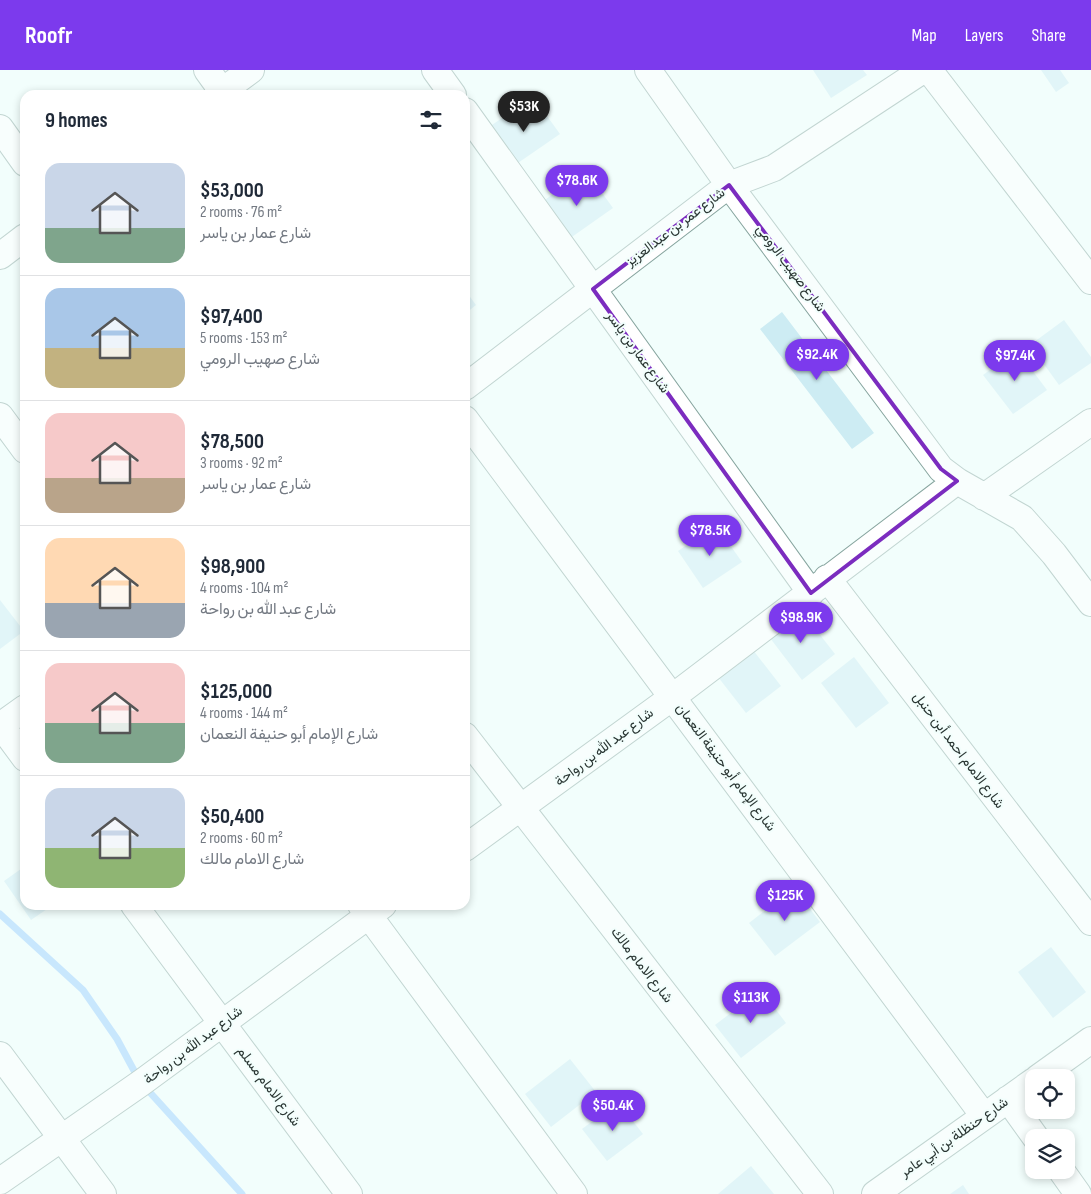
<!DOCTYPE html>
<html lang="en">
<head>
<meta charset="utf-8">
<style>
	:root { --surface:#fff; --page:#f6f6f7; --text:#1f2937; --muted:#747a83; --line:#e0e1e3; --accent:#7c3aed }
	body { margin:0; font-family:"Sofia Sans Condensed",Vazirmatn,sans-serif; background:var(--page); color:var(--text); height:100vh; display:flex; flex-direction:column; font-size:19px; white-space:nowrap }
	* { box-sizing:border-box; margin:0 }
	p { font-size:16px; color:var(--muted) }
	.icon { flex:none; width:28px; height:28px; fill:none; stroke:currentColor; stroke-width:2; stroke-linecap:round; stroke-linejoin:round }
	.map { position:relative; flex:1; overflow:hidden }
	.side { position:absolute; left:20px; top:20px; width:450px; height:820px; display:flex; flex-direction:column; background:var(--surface); border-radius:15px; box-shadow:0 2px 8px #0003 }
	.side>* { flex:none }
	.controls { position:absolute; left:1025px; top:999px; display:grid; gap:10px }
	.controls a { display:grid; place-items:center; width:50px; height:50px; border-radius:10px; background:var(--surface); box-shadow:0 2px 8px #0003; font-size:25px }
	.price { position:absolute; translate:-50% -42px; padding:0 11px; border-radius:18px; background:var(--accent); color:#fff; font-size:16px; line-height:32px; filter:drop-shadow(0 1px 2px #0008) }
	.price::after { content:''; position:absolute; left:50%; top:30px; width:15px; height:11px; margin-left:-8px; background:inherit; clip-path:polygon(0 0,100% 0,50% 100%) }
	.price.current { background:#222; color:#fff }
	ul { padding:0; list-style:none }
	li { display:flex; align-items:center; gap:15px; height:125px; padding:0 25px }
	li+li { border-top:1px solid var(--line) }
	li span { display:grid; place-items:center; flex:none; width:140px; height:100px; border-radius:15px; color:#555 }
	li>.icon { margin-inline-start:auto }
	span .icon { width:60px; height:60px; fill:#fffc; stroke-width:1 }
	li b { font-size:21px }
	h2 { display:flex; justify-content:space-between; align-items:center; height:60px; padding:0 25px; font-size:21px }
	header { display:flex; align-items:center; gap:30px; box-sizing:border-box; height:70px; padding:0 25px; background:var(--accent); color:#fff }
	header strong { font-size:24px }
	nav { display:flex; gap:28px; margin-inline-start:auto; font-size:18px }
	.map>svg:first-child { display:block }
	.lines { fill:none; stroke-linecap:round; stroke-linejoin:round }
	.stream { stroke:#96cdfe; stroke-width:7 }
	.building { fill:#cdecf3 }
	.street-casing { stroke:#87a59f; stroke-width:28 }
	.street { stroke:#fff; stroke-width:26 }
	.marked { fill:none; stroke:#7b2cbf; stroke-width:4; stroke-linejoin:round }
	.labels { text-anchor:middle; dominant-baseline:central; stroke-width:4; stroke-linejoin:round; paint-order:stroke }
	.street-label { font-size:14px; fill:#293532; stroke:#f2fefc }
</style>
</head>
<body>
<header>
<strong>Roofr</strong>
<nav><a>Map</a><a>Layers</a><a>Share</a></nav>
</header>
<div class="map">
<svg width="1091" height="1124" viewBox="0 0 1091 1124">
	<rect width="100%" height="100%" fill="#f2fefc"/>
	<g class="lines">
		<path class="stream" d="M 0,844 L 83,920 L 117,969 L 138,1008
			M 145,1017 L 242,1124"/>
	</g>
	<path class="building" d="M 813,0 L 863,0 L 867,5 L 831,28 Z
		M 1041,0 L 1060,0 L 1069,13 L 1056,22 Z
		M 521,35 L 530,48 L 542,39 L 560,64 L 515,95 L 489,57 Z
		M 574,109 L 583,122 L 595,113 L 613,138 L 569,169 L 542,132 Z
		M 465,220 L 476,235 L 465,244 Z
		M 782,242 L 874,363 L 852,379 L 760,259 Z
		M 1064,250 L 1091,287 L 1091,293 L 1059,315 L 1030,275 Z
		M 1017,280 L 1047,320 L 1013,344 L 983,305 Z
		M 716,455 L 742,492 L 703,518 L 678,481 Z
		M 0,530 L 24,561 L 0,579 Z
		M 800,539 L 835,584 L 802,610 L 767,564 Z
		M 753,580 L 781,616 L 746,643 L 718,607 Z
		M 854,587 L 889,633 L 856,658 L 821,613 Z
		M 25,796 L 25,835 L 53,835 L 31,850 L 4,811 Z
		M 794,818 L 820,852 L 775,886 L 749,853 Z
		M 1051,877 L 1086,922 L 1053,948 L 1018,902 Z
		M 761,920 L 786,953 L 741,988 L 715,955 Z
		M 570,989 L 596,1022 L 551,1057 L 525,1024 Z
		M 618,1032 L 643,1064 L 607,1091 L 582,1059 Z
		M 751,1096 L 774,1124 L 718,1124 Z
		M 963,1115 L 969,1124 L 950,1124 Z"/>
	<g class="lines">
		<g class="street-casing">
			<path id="street" d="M 207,0 L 225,25
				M 435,0 L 453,25
				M 648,0 L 729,115 L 941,399 L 957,411 L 1022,448 L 1054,484 L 1091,533
				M 929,0 L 1091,211
				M 217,25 L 251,0
				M 465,41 L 811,523
				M 0,58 L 25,93
				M 0,186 L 25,167
				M 465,317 L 729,115 L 774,98 L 923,0
				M 0,346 L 25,380
				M 465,349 L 984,1046
				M 984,427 L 1091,352
				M 827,508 L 1091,852
				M 0,654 L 25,688
				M 0,656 L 25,638
				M 465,666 L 820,1124
				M 465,778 L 674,626 L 957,411
				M 134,835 L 349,1124
				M 361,835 L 574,1124
				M 0,985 L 103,1124
				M 1038,1008 L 1091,970
				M 1008,1029 L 1036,1068
				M 1061,1100 L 1078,1124
				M 0,1111 L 141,1013 L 383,835
				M 875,1124 L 1034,1011"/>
		</g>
		<use href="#street" class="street"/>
	</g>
	<path d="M0 0H1091V1124H0ZM 729,115 L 941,399 L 957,411 L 811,523 L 593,219 Z" fill="#f2fefc" fill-opacity=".55" fill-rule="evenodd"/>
	<path class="marked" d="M 729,115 L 941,399 L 957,411 L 811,523 L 593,219 Z"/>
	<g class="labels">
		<g class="street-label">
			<text transform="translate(675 157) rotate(-37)">شارع عمر بن عبدالعزيز</text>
			<text transform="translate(791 198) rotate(53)">شارع صهيب الرومي</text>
			<text transform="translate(638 282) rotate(54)">شارع عمار بن ياسر</text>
			<text transform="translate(604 677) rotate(-37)">شارع عبد الله بن رواحة</text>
			<text transform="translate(959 680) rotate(53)">شارع الامام احمد أبن حنبل</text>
			<text transform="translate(726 697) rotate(53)">شارع الإمام أبو حنيفة النعمان</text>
			<text transform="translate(642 895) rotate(52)">شارع الامام مالك</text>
			<text transform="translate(193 975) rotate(-37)">شارع عبد الله بن رواحة</text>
			<text transform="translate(269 1016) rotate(53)">شارع الامام مسلم</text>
			<text transform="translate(954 1067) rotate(-35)">شارع حنظلة بن أبي عامر</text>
		</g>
	</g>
</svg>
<div class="controls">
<a><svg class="icon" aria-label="locate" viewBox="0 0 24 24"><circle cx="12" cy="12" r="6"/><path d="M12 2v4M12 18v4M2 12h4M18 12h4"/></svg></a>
<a><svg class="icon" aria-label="layers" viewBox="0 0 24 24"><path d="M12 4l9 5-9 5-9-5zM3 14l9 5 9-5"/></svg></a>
</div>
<b class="price current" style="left:524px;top:63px">$53K</b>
<b class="price" style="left:577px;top:137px">$78.6K</b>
<b class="price" style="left:817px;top:311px">$92.4K</b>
<b class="price" style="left:1015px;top:312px">$97.4K</b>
<b class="price" style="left:710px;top:487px">$78.5K</b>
<b class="price" style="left:801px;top:574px">$98.9K</b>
<b class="price" style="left:785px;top:852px">$125K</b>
<b class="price" style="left:751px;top:954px">$113K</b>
<b class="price" style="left:613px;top:1062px">$50.4K</b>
<section class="side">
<h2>9 homes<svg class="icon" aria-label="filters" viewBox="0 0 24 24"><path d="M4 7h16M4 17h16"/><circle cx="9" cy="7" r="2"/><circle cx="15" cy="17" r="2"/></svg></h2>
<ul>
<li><span style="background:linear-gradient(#c9d6e8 65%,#7fa58c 0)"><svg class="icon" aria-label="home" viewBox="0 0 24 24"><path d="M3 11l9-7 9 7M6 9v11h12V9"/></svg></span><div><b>$53,000</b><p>2 rooms · 76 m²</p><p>شارع عمار بن ياسر</p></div></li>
<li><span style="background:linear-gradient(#a9c7e8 60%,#c2b280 0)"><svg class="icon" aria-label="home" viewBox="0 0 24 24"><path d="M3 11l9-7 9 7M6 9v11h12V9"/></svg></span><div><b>$97,400</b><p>5 rooms · 153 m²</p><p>شارع صهيب الرومي</p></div></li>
<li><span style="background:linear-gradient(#f6c9c9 65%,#b9a48a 0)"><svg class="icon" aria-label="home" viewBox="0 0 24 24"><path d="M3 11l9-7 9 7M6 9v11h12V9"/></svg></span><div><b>$78,500</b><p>3 rooms · 92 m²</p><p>شارع عمار بن ياسر</p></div></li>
<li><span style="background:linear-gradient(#ffd9b3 65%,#9aa5b1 0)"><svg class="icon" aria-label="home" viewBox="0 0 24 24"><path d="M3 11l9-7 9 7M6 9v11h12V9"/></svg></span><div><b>$98,900</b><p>4 rooms · 104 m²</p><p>شارع عبد الله بن رواحة</p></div></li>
<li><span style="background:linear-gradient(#f6c9c9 60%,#7fa58c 0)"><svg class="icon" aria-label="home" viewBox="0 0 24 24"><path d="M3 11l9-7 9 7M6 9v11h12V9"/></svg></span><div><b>$125,000</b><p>4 rooms · 144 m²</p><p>شارع الإمام أبو حنيفة النعمان</p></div></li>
<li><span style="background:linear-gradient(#c9d6e8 60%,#8fb573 0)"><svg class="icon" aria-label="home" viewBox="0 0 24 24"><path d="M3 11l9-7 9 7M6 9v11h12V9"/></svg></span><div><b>$50,400</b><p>2 rooms · 60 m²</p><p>شارع الامام مالك</p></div></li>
</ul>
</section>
</div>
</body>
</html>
